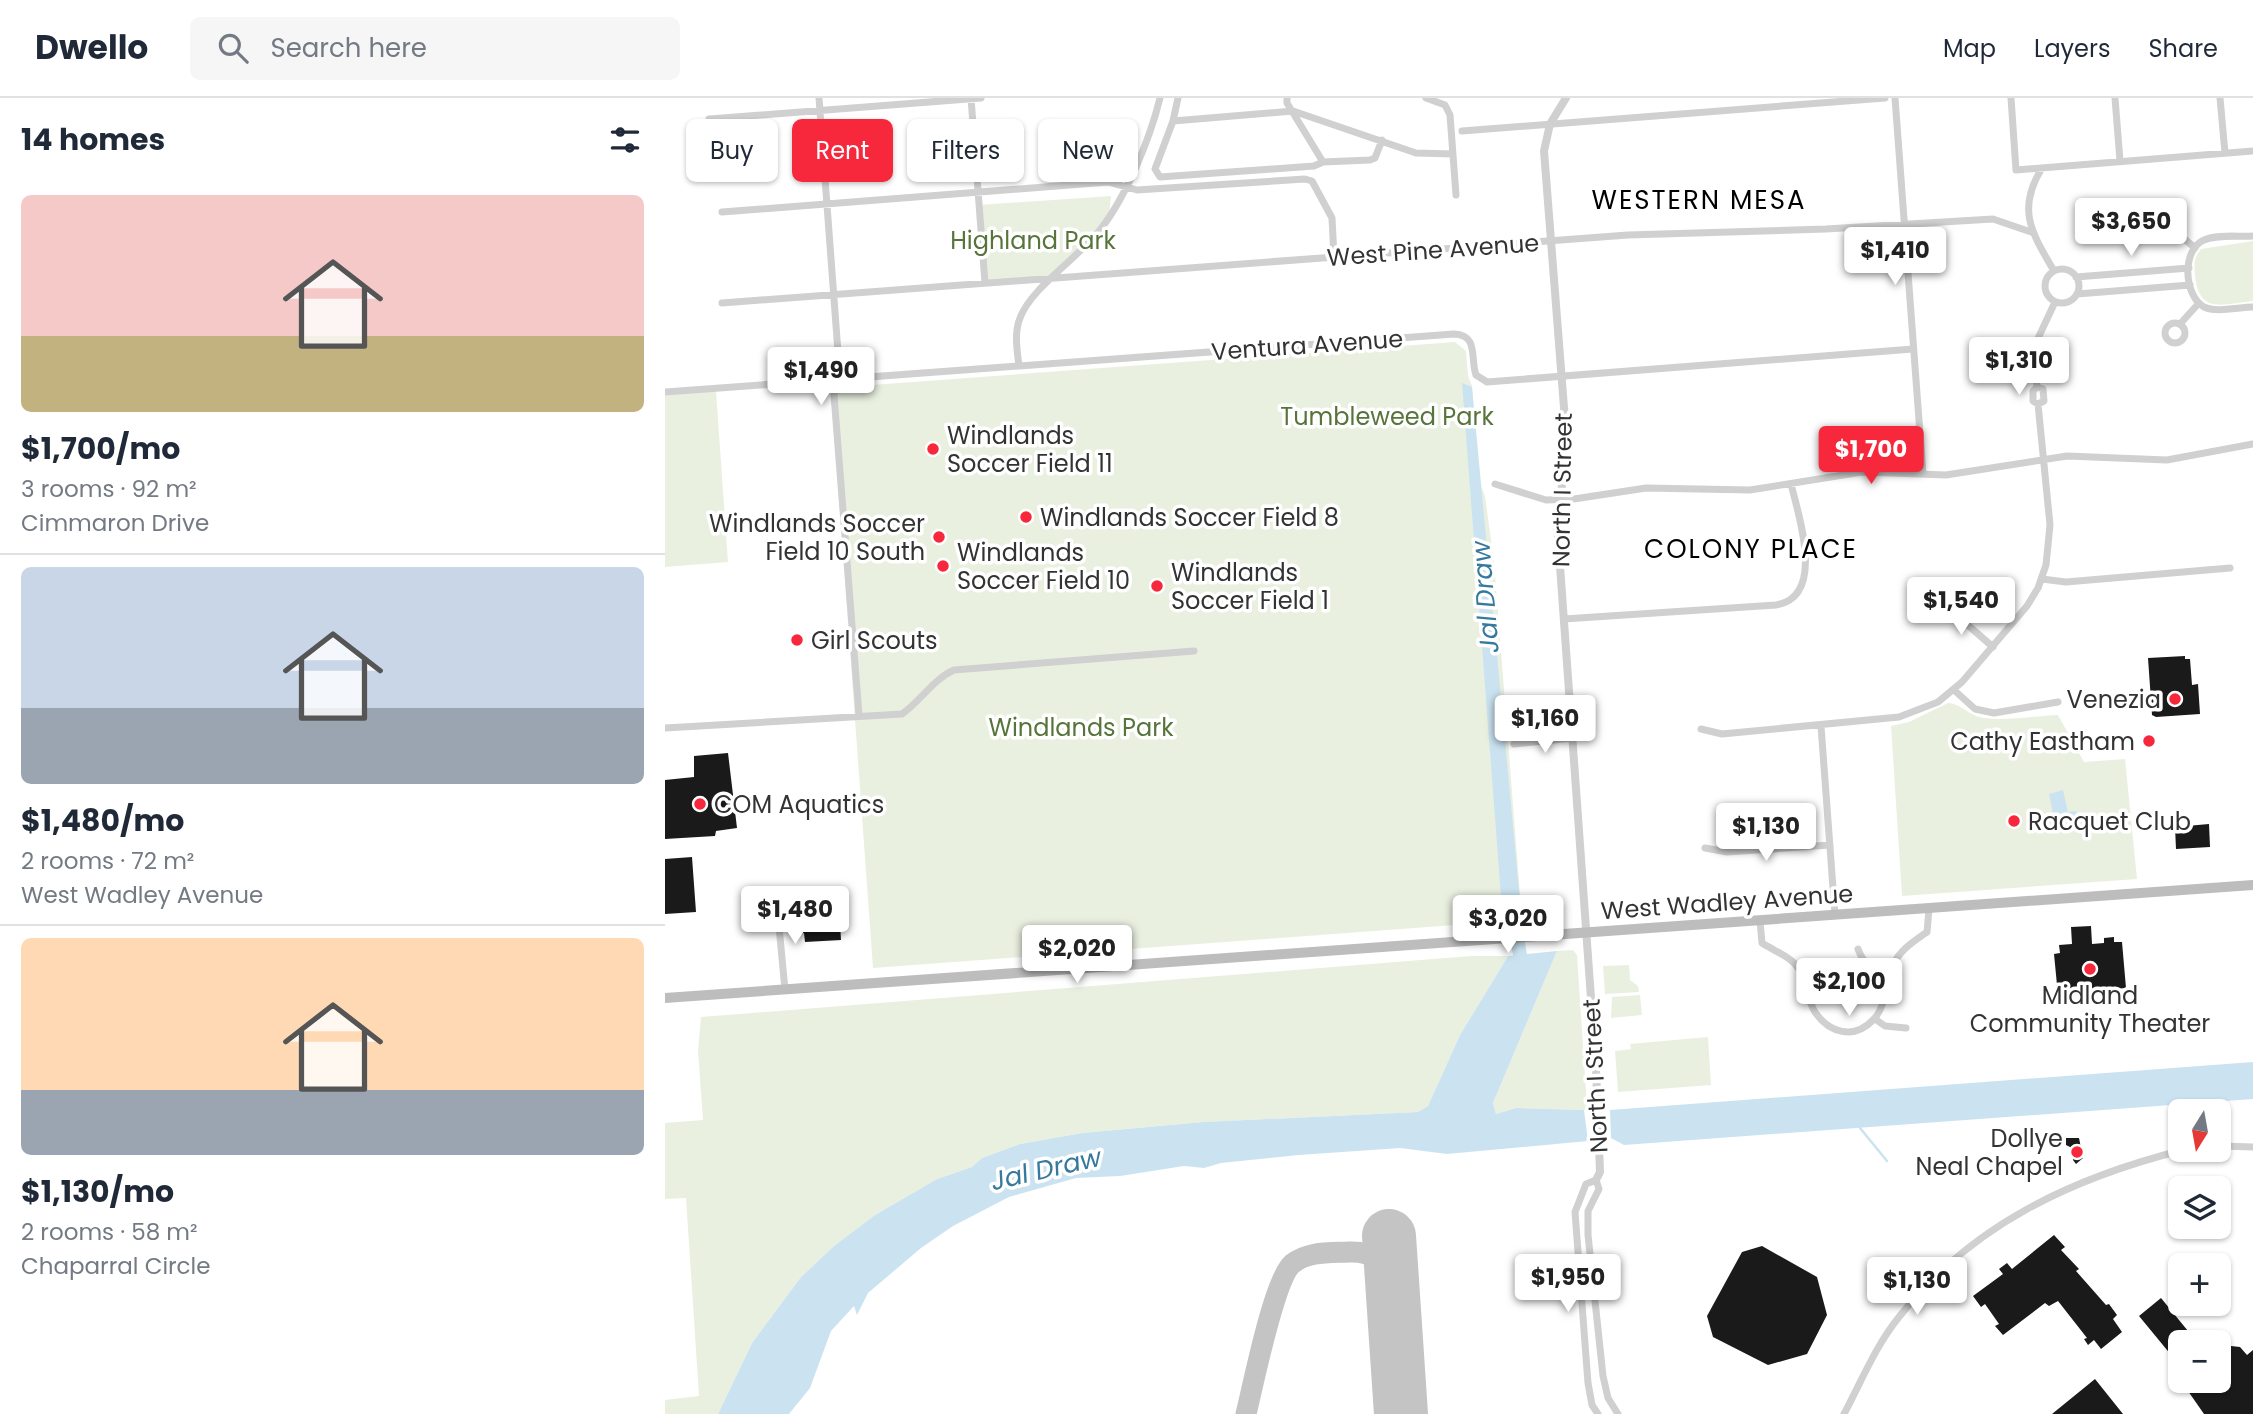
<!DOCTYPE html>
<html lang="en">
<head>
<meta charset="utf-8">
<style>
	:root { --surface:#fff; --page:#f6f6f7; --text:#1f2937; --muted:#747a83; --line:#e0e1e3; --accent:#f7273c }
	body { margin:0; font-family:Poppins,sans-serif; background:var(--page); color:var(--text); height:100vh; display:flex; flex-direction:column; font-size:26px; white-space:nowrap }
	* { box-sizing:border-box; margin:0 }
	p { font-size:23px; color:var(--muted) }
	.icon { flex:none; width:38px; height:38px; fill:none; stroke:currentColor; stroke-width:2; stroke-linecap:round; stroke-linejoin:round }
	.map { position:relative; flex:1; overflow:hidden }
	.side { display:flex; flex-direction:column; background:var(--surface); width:665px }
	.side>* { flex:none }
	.guide { position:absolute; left:21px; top:21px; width:665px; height:63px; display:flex; gap:14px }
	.needle { width:46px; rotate:191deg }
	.buttons { position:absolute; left:1503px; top:1001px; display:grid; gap:14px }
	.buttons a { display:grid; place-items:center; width:63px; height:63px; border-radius:10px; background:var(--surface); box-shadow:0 2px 5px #0004; font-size:35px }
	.price { position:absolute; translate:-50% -60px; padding:0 16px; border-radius:7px; background:#fff; color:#222; font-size:23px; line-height:46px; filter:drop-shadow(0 2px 4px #0008) }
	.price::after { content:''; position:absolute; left:50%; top:42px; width:21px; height:16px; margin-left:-10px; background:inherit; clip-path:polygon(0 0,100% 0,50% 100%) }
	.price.on { background:var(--accent); color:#fff }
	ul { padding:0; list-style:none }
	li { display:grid; align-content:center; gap:14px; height:371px; padding:0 21px }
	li+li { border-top:2px solid var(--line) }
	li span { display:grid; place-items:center; height:217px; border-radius:10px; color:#555 }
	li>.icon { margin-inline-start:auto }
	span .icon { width:126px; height:126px; fill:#fffc; stroke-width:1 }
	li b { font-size:30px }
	h2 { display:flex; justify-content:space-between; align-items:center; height:84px; padding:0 21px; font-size:30px }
	.chip { padding:0 24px; border-radius:10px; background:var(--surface); box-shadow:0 2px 5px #0004; font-size:24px; line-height:63px }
	.chip.on { background:var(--accent); color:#fff }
	header { display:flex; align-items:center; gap:42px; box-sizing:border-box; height:98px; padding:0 35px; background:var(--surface); border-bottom:2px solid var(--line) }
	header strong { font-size:33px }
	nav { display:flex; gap:38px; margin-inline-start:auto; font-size:24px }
	.search { width:490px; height:63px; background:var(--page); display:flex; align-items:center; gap:18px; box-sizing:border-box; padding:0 24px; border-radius:10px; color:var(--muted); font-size:26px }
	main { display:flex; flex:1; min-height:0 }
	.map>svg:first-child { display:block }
	.green { fill:#e9f0e0 }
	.water { fill:#cbe3f1 }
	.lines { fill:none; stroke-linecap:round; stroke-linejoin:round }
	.stream { stroke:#cbe3f1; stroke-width:2.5 }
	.river { stroke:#cbe3f1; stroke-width:14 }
	.taxiway { stroke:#c4c4c4; stroke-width:21 }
	.runway { stroke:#c4c4c4; stroke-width:54 }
	.building { fill:#1a1a1a }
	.minor { stroke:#d0d0d0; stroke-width:7 }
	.tertiary { stroke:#d0d0d0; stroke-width:8 }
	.secondary { stroke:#bdbdbd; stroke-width:10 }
	.poi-dot { fill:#f7273c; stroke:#fff; stroke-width:2.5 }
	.labels { text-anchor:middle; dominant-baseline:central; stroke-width:7; stroke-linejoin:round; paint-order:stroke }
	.park-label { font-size:24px; fill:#57743a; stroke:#fff }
	.street-label { font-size:24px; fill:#333; stroke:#fff }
	.poi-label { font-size:24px; fill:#333; stroke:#fff; text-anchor:start }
	.neighbourhood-label { font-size:26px; letter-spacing:2px; fill:#000; stroke:#fff }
	.water-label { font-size:26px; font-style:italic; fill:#36799f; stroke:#fff }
</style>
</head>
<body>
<header>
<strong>Dwello</strong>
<div class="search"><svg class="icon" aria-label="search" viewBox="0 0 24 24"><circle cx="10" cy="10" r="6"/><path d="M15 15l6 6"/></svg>Search here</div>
<nav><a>Map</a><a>Layers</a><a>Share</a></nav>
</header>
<main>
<section class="side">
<h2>14 homes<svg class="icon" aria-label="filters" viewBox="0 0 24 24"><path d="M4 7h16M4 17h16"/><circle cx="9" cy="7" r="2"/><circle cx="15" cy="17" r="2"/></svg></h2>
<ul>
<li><span style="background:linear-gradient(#f6c9c9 65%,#c2b280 0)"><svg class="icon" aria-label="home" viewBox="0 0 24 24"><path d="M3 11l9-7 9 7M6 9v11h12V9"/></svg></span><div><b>$1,700/mo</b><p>3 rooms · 92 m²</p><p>Cimmaron Drive</p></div></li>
<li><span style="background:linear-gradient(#c9d6e8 65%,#9aa5b1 0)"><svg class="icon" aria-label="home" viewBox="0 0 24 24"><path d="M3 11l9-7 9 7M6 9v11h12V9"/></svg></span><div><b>$1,480/mo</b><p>2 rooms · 72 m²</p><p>West Wadley Avenue</p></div></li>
<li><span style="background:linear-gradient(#ffd9b3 70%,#9aa5b1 0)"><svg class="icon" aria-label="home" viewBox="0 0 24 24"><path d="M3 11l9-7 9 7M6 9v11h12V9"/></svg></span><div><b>$1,130/mo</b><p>2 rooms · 58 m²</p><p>Chaparral Circle</p></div></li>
</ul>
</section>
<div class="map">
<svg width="1588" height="1316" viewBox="0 0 1588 1316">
	<rect width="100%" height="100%" fill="#fff"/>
	<path class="green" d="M 446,98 L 444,119 L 387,180 L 320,185 L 313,107 Z
		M 1588,143 L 1588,203 C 1557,206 1534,217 1530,177 C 1529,165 1529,160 1536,151 Z
		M 790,244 L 801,253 L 803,278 L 807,288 L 813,380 L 820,398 L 829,464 L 857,822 L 208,870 L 166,290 Z
		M 51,293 L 63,464 L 0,469 L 0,297 Z
		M 1283,605 C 1297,606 1304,618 1319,620 C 1342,623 1369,618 1393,617 L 1419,664 L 1460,661 L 1472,781 L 1237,798 L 1226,628 L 1244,624 Z
		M 908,852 L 912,857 L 922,1009 L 919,1012 L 851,1010 L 831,1016 L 828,1005 L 892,853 Z
		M 806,858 L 843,858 L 795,937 L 763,1008 L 753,1014 L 538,1024 L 417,1035 L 355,1046 L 317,1060 L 307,1069 L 272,1081 L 210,1117 L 169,1148 L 136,1179 L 87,1245 L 53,1316 L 0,1316 L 0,1302 L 34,1298 L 21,1100 L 0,1101 L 0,1025 L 38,1022 L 33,953 L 36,919 Z
		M 964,867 L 965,882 L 973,888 L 974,894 L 940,896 L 938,868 Z
		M 975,897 L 977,917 L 946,920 L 947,899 Z
		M 1043,939 L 1046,987 L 953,994 L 950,953 L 966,951 L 965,946 Z"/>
	<path class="water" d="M 797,285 L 807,289 L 857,824 L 838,825 Z
		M 1398,692 L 1403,714 L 1411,713 L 1413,721 L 1390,725 L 1384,696 Z
		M 892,853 L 828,1005 L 831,1016 L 851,1010 L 919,1012 L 923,1043 L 782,1056 L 735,1050 L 634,1057 L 556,1065 L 539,1070 L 519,1068 L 455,1078 L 411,1080 L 344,1099 L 288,1128 L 256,1150 L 203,1195 L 192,1217 L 189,1208 L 166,1233 L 145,1290 L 124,1316 L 53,1316 L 87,1245 L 136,1179 L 169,1148 L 210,1117 L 272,1081 L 307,1069 L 317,1060 L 355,1046 L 417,1035 L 538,1024 L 753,1014 L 763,1008 L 795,937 L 843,858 Z
		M 1588,964 L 1588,1001 L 959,1047 L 946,1040 L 945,1012 Z"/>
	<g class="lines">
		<path class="stream" d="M 1195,1030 L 1222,1063"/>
		<path class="river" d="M 846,808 L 856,862 L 851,873"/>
		<path class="taxiway" d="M 581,1316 C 588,1288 609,1182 627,1166 C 643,1153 665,1155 684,1154 C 709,1153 718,1164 727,1186"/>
		<path class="runway" d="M 724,1138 L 736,1316"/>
	</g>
	<path class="building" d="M 1520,558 L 1520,561 L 1525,561 L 1527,587 L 1533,586 L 1535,616 L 1491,619 L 1487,617 L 1483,560 Z
		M 63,655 L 72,730 L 51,733 L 50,738 L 0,741 L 0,682 L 29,679 L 29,658 Z
		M 1544,726 L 1545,749 L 1511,751 L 1510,729 Z
		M 27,759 L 31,814 L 0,816 L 0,761 Z
		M 175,824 L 176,842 L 140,844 L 139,835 L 135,836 L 135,828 Z
		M 1426,828 L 1427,846 L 1439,845 L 1439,840 L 1449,839 L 1449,844 L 1457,844 L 1461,890 L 1413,894 L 1413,890 L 1398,891 L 1398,886 L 1392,887 L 1389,856 L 1395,855 L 1394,847 L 1407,846 L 1406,829 Z
		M 1401,1040 L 1414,1040 L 1418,1060 L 1411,1066 L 1408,1062 L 1407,1050 L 1401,1047 Z
		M 1389,1137 L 1400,1149 L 1396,1152 L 1414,1171 L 1411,1173 L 1441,1207 L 1444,1206 L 1452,1217 L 1448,1221 L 1457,1234 L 1436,1251 L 1429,1242 L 1423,1247 L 1419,1241 L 1422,1240 L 1393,1203 L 1384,1208 L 1380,1205 L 1338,1237 L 1330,1228 L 1334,1226 L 1320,1206 L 1316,1209 L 1308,1198 L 1338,1176 L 1334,1171 L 1342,1165 L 1347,1171 Z
		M 1097,1148 L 1152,1179 L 1162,1217 L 1142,1256 L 1103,1267 L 1048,1239 L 1042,1218 L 1077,1154 Z
		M 1496,1200 L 1532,1244 L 1516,1244 L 1516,1269 L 1474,1218 Z
		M 1557,1247 L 1575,1249 L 1582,1257 L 1588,1252 L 1588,1316 L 1539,1316 L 1523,1293 L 1530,1287 L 1527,1283 L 1554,1283 L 1554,1250 Z
		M 1430,1281 L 1458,1316 L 1387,1316 Z"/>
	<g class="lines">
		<path class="minor" d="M 154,0 L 175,281 L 169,297 L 194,617
			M 306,0 L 320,185
			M 513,0 L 508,23 L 490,71 L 495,79 L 649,68 L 658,64
			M 622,0 L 622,5 L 658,64 L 705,62 L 710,60 L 717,42
			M 761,0 L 780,7 L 785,17 L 791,97
			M 1230,0 L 1258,376
			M 1346,0 L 1351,72 L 1588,53
			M 1450,0 L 1455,63
			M 1555,0 L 1560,55
			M 44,21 L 316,0
			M 508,23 L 628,13 L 751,55 L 788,56
			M 797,33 L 1220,0
			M 1377,70 C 1351,112 1367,135 1389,173
			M 57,114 L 443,84 L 472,92 L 640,81 L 647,83 L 667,120 L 669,159
			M1491 125a10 10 0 1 1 20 0a10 10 0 1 1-20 0Z
			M 1509,132 L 1530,150
			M 1588,138 C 1573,139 1552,136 1539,142 C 1516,152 1519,198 1539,209 C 1551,215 1574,209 1588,209
			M1380 188a17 17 0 1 1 34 0a17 17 0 1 1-34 0Z
			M 1411,179 L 1524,170
			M 1412,196 L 1525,187
			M 57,205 L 963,137 L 1161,131 L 1328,121 L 1366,134
			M1500 235a10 10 0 1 1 20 0a10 10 0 1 1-20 0Z
			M 1515,226 L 1534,205
			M 354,268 C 352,252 349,235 355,220 C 366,190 413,160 435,132 C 461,99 485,41 495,0
			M 1372,289 L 1378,291 L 1379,303 L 1373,306
			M 0,294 L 789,236 C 814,237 805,260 811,277 L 822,284 L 1248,251
			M 830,386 L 881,402 L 909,401 L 981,390 L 1085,392 L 1197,374 L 1281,377 L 1402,358 L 1502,362 L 1588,346
			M 1377,481 L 1401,484 L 1565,470
			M 1282,509 L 1328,549
			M 899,521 L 1111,507 C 1161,499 1134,419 1126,386
			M 1289,592 L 1310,611 L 1329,615 L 1393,604
			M 1156,628 L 1170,817
			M 0,630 L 237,616 C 256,603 268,581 289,572 L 529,553
			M 1036,631 L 1057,636 L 1234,619 L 1273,604 L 1297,584 L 1362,508 L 1373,490 L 1381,467 L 1385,427 L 1373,306 L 1368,303 L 1368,293 L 1372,289 L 1368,251 L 1390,204
			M 849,646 L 908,640
			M 1040,750 L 1062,754 L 1165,747
			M 112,807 L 120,892
			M 1095,823 L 1097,845 C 1106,851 1121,857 1129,865 C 1144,880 1140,899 1150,914 C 1164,935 1189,942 1208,922 C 1222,908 1220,884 1228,867 C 1235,852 1249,843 1262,834 L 1264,811
			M 1193,851 C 1199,868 1210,872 1225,878
			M 1210,921 L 1220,928 L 1241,930
			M 1554,1048 L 1588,1049
			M 933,1316 L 927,1307 L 923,1285 L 910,1114 L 921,1086 L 931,1082 L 934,1091 L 923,1113 L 923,1137 L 938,1278 L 943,1300 L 953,1316
			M 1179,1316 C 1196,1284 1211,1247 1234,1219 C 1306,1127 1407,1080 1518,1052"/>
		<path class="tertiary" d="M 901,0 L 885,26 L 879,53 L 902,348 L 892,426 L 931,970 L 935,1074 L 931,1082"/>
		<path class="secondary" d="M 0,900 L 1588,787"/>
	</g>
	<g class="poi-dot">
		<circle cx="268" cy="351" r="7"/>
		<circle cx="361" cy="419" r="7"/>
		<circle cx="274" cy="439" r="7"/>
		<circle cx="278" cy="468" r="7"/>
		<circle cx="492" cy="488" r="7"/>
		<circle cx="132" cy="542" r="7"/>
		<circle cx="1510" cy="601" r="7"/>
		<circle cx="1484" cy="643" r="7"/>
		<circle cx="35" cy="706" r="7"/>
		<circle cx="1349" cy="723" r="7"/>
		<circle cx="1425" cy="871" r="7"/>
		<circle cx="1412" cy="1054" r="7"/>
	</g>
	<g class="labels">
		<g class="park-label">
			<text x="368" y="142">Highland Park</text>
			<text x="722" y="318">Tumbleweed Park</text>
			<text x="416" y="629">Windlands Park</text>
		</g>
		<g class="street-label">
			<text transform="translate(768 152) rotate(-4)">West Pine Avenue</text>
			<text transform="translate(642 247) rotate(-4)">Ventura Avenue</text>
			<text transform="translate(897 392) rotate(-89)">North I Street</text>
			<text transform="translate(1062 804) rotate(-4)">West Wadley Avenue</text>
			<text transform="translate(930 978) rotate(-93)">North I Street</text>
		</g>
		<g class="poi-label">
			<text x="282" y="337">Windlands<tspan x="282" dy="28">Soccer Field 11</tspan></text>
			<text x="375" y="419">Windlands Soccer Field 8</text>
			<text x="260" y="425" text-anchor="end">Windlands Soccer<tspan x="260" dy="28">Field 10 South</tspan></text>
			<text x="292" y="454">Windlands<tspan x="292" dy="28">Soccer Field 10</tspan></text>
			<text x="506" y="474">Windlands<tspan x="506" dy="28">Soccer Field 1</tspan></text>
			<text x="146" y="542">Girl Scouts</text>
			<text x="1496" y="601" text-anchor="end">Venezia</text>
			<text x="1470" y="643" text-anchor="end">Cathy Eastham</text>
			<text x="49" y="706">COM Aquatics</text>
			<text x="1363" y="723">Racquet Club</text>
			<text x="1425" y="897" text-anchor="middle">Midland<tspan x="1425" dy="28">Community Theater</tspan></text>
			<text x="1398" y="1040" text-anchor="end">Dollye<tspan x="1398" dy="28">Neal Chapel</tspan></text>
		</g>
		<g class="neighbourhood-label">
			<text x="1034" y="102">WESTERN MESA</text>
			<text x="1086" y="451">COLONY PLACE</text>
		</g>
		<g class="water-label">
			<text transform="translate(820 499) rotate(-95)">Jal Draw</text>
			<text transform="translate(381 1071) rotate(-13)">Jal Draw</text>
		</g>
	</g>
</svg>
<div class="buttons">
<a><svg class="needle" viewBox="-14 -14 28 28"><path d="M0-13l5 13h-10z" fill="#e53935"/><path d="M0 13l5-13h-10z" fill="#747a83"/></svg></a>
<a><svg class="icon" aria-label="layers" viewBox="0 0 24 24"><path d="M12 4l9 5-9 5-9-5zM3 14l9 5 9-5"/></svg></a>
<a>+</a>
<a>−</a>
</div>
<b class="price" style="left:1466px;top:160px">$3,650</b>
<b class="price" style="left:1230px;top:189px">$1,410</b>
<b class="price" style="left:1354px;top:299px">$1,310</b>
<b class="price" style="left:156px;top:309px">$1,490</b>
<b class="price on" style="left:1206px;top:388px">$1,700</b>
<b class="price" style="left:1296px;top:539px">$1,540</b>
<b class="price" style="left:880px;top:657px">$1,160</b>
<b class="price" style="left:1101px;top:765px">$1,130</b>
<b class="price" style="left:130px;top:848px">$1,480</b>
<b class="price" style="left:843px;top:857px">$3,020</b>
<b class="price" style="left:412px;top:887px">$2,020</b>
<b class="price" style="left:1184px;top:920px">$2,100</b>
<b class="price" style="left:903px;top:1216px">$1,950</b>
<b class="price" style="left:1252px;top:1219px">$1,130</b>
<div class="guide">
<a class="chip">Buy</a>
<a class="chip on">Rent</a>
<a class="chip">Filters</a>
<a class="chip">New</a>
</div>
</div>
</main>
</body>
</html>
